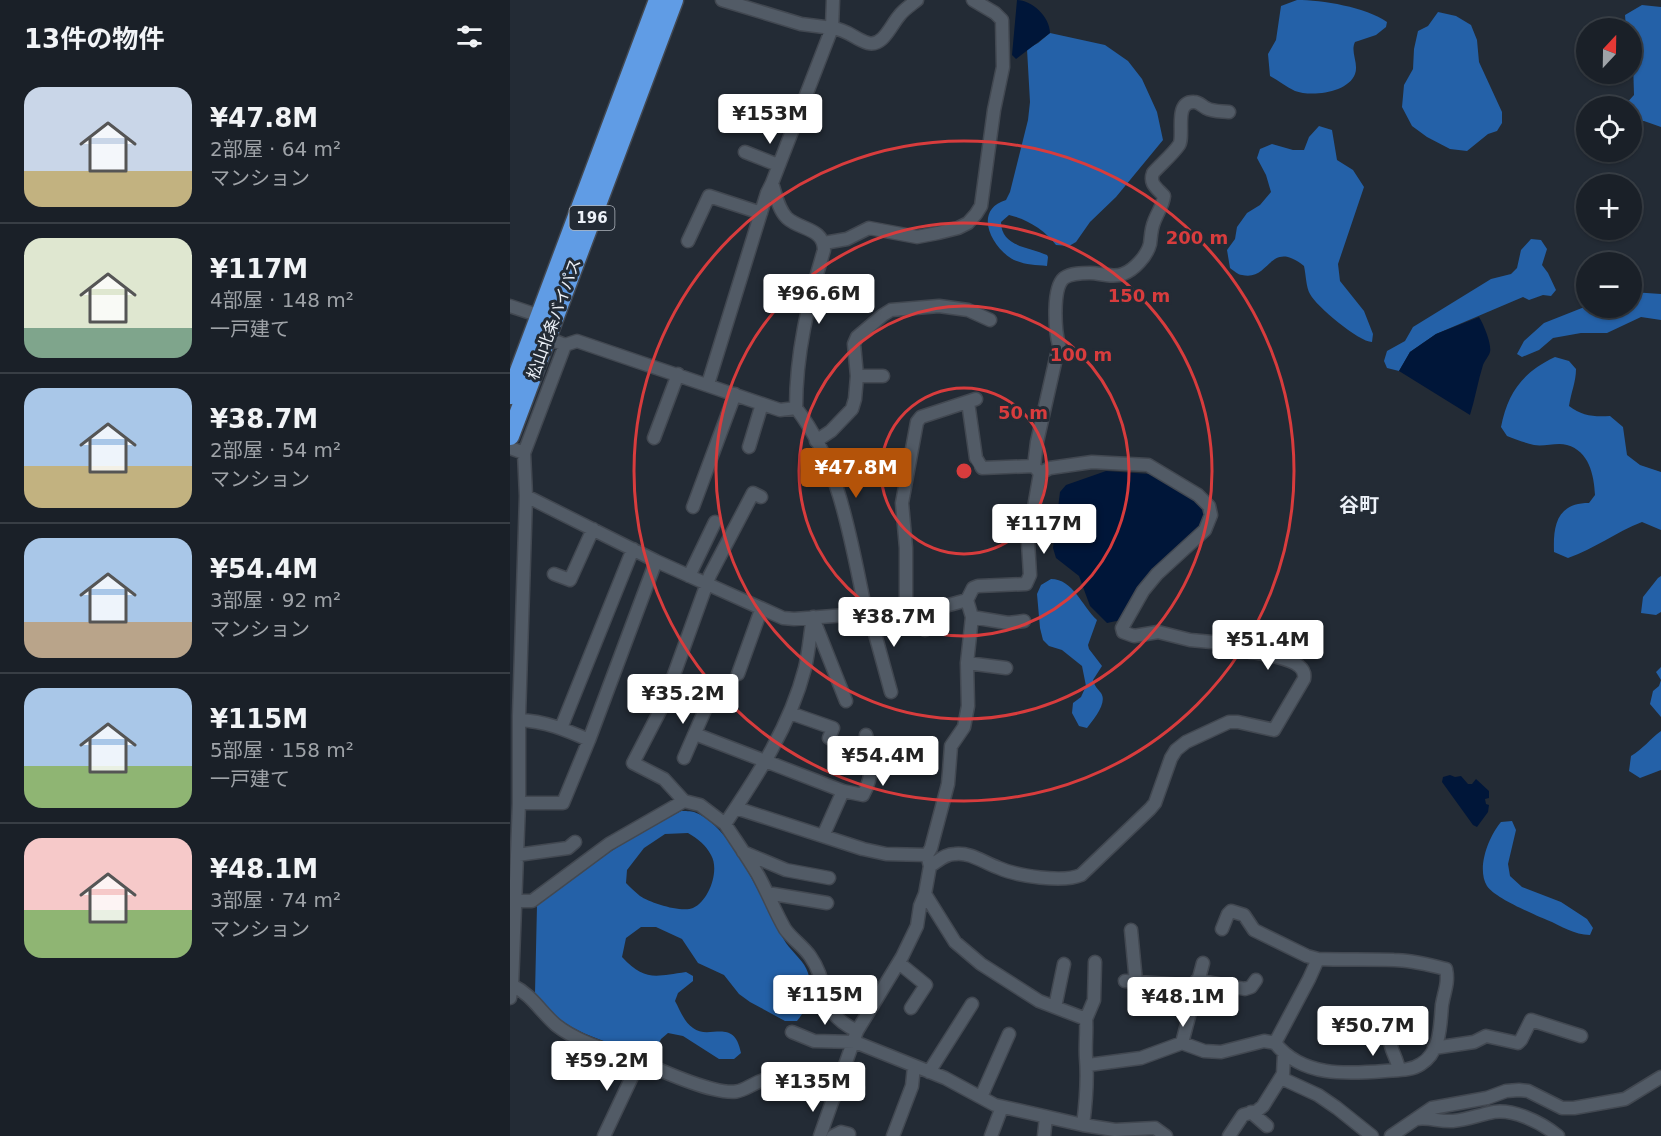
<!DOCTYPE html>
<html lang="ja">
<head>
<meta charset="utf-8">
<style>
	:root { --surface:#1a2028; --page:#232830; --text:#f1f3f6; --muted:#9fa3a8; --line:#383e45; --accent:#b45309 }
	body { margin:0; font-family:"DejaVu Sans","Noto Sans JP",sans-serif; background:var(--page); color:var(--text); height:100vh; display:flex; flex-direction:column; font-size:22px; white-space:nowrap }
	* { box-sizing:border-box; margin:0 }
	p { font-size:20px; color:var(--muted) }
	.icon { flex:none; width:33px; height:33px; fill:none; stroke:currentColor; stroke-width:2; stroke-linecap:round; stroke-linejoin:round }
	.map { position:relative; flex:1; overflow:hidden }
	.details { display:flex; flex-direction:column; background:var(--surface); width:510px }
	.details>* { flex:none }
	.needle { width:39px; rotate:22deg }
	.tools { position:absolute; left:1066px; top:18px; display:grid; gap:12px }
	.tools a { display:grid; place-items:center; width:66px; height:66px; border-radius:50%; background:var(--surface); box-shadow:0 2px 4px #0004,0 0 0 2px var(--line); font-size:30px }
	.price { position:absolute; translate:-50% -51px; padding:0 14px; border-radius:6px; background:#fff; color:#222; font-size:20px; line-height:39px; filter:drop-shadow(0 2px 3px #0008) }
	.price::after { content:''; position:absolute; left:50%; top:36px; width:18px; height:14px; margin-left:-9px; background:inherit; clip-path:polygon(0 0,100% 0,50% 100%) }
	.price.on { background:var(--accent); color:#fff }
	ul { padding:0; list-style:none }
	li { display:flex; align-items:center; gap:18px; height:150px; padding:0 24px }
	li+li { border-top:2px solid var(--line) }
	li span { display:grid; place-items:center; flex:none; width:168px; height:120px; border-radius:18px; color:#555 }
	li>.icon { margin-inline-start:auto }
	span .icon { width:72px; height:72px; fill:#fffc; stroke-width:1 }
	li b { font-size:26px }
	h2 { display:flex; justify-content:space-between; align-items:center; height:72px; padding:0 24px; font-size:26px }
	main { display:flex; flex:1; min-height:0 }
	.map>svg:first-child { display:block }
	.forest { fill:#2461a8; fill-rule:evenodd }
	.water { fill:#001639 }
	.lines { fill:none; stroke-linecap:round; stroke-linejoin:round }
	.minor-casing { stroke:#424851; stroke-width:15 }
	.highway-casing { stroke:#424851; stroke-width:21 }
	.minor { stroke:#525b66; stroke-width:12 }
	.highway { stroke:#609ce5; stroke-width:18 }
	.ring { fill:none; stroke:#d83c3d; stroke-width:3 }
	.labels { text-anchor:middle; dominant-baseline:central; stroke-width:6; stroke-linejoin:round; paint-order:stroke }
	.shield { fill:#232b35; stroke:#b0b6be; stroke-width:1.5 }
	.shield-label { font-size:15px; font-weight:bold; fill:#ecf1f8 }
	.street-label { font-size:16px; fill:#ecf1f8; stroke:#232b35 }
	.quarter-label { font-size:20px; font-weight:bold; fill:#ecf1f8; stroke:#232b35 }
	.centre { fill:#d83c3d; stroke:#232b35; stroke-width:3 }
	.ring-label { font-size:18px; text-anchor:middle; font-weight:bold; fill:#d83c3d; stroke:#232b35; stroke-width:6; stroke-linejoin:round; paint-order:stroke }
</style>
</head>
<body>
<main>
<section class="details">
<h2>13件の物件<svg class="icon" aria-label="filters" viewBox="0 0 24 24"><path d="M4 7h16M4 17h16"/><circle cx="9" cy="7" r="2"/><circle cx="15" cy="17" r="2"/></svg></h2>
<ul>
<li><span style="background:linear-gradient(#c9d6e8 70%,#c2b280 0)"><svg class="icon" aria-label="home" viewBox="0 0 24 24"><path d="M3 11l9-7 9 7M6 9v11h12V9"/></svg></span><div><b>¥47.8M</b><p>2部屋 · 64 m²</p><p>マンション</p></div></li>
<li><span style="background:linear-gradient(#dfe7d0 75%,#7fa58c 0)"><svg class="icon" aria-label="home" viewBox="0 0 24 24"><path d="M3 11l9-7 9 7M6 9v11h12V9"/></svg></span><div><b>¥117M</b><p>4部屋 · 148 m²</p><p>一戸建て</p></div></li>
<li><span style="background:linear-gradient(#a9c7e8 65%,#c2b280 0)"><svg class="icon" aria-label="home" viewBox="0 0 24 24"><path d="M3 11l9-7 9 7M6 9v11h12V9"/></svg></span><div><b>¥38.7M</b><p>2部屋 · 54 m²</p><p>マンション</p></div></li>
<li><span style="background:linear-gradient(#a9c7e8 70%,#b9a48a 0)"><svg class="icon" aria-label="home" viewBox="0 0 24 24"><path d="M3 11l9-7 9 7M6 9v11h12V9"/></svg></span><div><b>¥54.4M</b><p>3部屋 · 92 m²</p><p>マンション</p></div></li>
<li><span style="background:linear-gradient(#a9c7e8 65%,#8fb573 0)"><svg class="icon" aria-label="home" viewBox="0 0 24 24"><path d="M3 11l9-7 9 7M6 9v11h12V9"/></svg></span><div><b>¥115M</b><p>5部屋 · 158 m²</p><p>一戸建て</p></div></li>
<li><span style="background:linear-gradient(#f6c9c9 60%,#8fb573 0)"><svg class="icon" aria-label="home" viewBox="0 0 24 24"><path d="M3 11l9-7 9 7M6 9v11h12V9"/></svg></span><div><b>¥48.1M</b><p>3部屋 · 74 m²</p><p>マンション</p></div></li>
</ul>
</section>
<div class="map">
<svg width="1151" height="1136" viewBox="0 0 1151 1136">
	<rect width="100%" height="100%" fill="#232b35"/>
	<path class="forest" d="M 787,0 C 812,0 856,7 877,22 L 876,27 L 866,35 L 845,42 C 840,52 849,63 845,74 C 838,93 801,97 785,91 C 776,87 768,80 760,76 L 758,54 L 766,40 L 771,6 Z
		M 1132,5 L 1151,7 L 1151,127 L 1134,121 L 1122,121 L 1122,106 L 1114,106 L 1124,95 L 1122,28 L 1116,28 L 1115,15 Z
		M 928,12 L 946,16 L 961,25 L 967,40 L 969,62 L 992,112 L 992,123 L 987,131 L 978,134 L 957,151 L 940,149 L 917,137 L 902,126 L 892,107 L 894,85 L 903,69 L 904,49 L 908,31 L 918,26 Z
		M 540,33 L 595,45 L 618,61 L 632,79 L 647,112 L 653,140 L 606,197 L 580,222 L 566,242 L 559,246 L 546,245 C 535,230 517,219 499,215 L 491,222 C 491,247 520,247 537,255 L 538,257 L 537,266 C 525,265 515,265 504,260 C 482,249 462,210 496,200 L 500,192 L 518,120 L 520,102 L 517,49 L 528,43 Z
		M 809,126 L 822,130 L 827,160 L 843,170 L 854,187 L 828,264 L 830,281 L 854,311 L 863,334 L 862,342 C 849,342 806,306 800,294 C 796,287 796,275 794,266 C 759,238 760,282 732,275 C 728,275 723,270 720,268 L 717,250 L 725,239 L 727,227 L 737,213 L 750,205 L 761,192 L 756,175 L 747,158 L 750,149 L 762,144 L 783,150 L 794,150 L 799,137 Z
		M 1021,239 L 1031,240 L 1037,249 L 1032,265 L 1038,273 L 1046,290 L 1041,296 L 1033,295 L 1019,300 L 1013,297 L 926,334 L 900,352 L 889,371 L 877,368 L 874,361 L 877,351 L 895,341 L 903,327 L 981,279 L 1001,274 L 1007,268 L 1011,250 Z
		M 1122,292 L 1151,294 L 1151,320 L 1131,317 L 1097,333 L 1071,333 L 1043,338 L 1029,350 L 1012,357 L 1007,354 L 1014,341 L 1034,323 L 1077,306 L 1122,308 Z
		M 1045,357 L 1059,361 L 1066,369 C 1066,382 1061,392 1059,406 C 1072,416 1084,417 1100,416 L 1113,427 L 1117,455 L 1130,465 L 1151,472 L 1151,530 L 1132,522 C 1106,532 1084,549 1058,558 L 1044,552 C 1043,525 1047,503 1079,503 L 1085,495 C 1084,475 1079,451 1057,445 C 1047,442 1034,447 1024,445 C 1015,443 1005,439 997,436 L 991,427 C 998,392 1013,372 1045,357 Z
		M 1151,576 L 1151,612 L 1146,615 L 1131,613 L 1133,597 L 1148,578 Z
		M 541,579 C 563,579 572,606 587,620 L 578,645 L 579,649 L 592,666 L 583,680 C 585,687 587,688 591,693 C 598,703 583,720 577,728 L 569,726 L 562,713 L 563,703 L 571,697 L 576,686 L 572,666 L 552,650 L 539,646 L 533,640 L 530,628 L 527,594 L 531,585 Z
		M 1151,667 L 1151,717 L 1140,704 L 1143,691 L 1149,686 L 1151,680 L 1146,672 Z
		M 1151,731 L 1151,770 L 1130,778 L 1119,771 L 1121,756 C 1133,749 1140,739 1151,731 Z
		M 171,811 C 175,811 181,811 184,812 C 225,827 254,908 276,943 C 283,953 295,962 298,973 C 304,990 298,1008 287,1021 L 275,1021 L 240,1002 L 229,994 L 214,975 L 188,963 L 172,939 L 146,927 L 131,927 L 116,938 L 112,957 C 135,982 146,976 176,972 L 183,976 L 183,981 L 168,993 L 165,1001 C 170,1010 174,1022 183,1028 C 199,1041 224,1016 231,1053 L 224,1059 L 209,1059 L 173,1036 L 158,1033 L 151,1039 L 144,1053 C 113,1048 71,1037 47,1017 C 39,1011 32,1000 25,993 L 27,905 C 73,868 118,838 171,811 ZM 178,833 C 188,839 196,845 201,855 C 210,870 199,901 183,908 C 172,913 140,903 130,896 C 125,892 120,887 116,883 L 117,870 L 134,848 L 155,834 Z
		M 1002,821 L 1006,830 L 998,864 L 1000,876 L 1012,887 L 1051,902 L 1077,919 L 1083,928 L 1080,935 C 1064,935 1052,926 1037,920 C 1023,914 985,898 977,886 C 966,868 979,836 991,822 Z"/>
	<path class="water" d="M 507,0 C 522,0 540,17 540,33 L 506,59 L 502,55 Z
		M 969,317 C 973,323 982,344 980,352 C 979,356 975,360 973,365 C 968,381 965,399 960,415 L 889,371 L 900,352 L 926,334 Z
		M 596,471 L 639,474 L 690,501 L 697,514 C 686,535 666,545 651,562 C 634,579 623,599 611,620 L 597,623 L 580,606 L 569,576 L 546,558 L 543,548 L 550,492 L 556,485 Z
		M 940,775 L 945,777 L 951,776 L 958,784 L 962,784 L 966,779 L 979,791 L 979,798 L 975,799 L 976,804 L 979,805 L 978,812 L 967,827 L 963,825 L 932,782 L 933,777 Z"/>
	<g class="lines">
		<g class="minor-casing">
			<path id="minor" d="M 212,0 L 291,24 L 322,28 L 323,0
				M 235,152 L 268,165
				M 178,241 L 199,196 L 251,213
				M 314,243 L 337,239 L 359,228 L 407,237 L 428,233 L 448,228 L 458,223 L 466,214 L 471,206 L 484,110 L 493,67 L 492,20 L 485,13 L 463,0
				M 0,306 L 36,318
				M 55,345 L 67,341 L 270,410 L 286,408
				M 347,376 L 373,376
				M 198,384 L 257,193 L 262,183
				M 458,402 L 466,458 L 472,468 L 524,466
				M 144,438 L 168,374
				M 306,441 L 321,431 L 342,409 L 345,399 L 347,376 L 344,344 L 347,337 L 373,315 L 381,310 L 429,306 L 458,310 L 480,320
				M 239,447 L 252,404
				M 0,448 L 14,453
				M 16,496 L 146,561 L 273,618 L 284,619 L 428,608 L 457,600 L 463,588 L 468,586 L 516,584 L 520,575 L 518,542 L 530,473 L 524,466 L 527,442 L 549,345 C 545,331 542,288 554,278 C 561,273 572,273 580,273 C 590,273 603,278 613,274 C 624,270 637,256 640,244 C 641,237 641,229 644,222 C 647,213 653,206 654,196 C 647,188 639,184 643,173 C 651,164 662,155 669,145 C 675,136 663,101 684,102 C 689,102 692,106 696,108 C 703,112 712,111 719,112
				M 183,507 L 225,394
				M 44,574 L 60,580 L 83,529
				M 179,576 L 205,522
				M 414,609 L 415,630
				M 396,610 L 396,548 L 392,503 L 407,422 L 411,417 L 466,399
				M 356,612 C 341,543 331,466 286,408 C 286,353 298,303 314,250 C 314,228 290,230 277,218 C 268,209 266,195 262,183 L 322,28 C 339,30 344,39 358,43 C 373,47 381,25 389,16 C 393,10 401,5 407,0
				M 359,612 L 381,692
				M 462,617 L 498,623 L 514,621
				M 303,618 L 336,701
				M 457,663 L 496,668
				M 228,674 L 251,610
				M 280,713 L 323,728 L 319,738
				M 9,720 C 35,721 56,730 79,740
				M 51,728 L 123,549
				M 185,734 L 333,791 L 313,836
				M 174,758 L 198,703
				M 333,791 L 353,795 C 364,776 362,754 356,735
				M 174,801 L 154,779 L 123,763 L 153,705 L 200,575 L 243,493 L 251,497
				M 9,803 L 53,803 L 79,740 L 146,561
				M 226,808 L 353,849 L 376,854 L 417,855
				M 215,824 C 226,841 238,858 248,875 C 258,893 265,912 275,929 C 282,939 293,946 300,956 C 322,987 304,1010 347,1031
				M 233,852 L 276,870 L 319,878
				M 7,855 L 58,848 L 65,842
				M 420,866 C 429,861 434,854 445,854 C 461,852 474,863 489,868 C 507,876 553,883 571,875 L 640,809 L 645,803 L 661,758 L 666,750 L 676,742 L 719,722 L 728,722 L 764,730 L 794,679 C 795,674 794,670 789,666 C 781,659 752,653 740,652 L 737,645 L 725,638 L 713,643 L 680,640 L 648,632 L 624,636 L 613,632 L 612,628 L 633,591 L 647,574 L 695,530 L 701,515 L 699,506 L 688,495 L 638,465 L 582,462 L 540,468 L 530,473
				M 257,893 L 317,903
				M 415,894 L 445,942 L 471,964 L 529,1001 L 576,1019 C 577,1032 575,1045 576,1058 C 578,1081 576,1102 573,1125
				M 0,898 L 5,901 L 22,901 L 99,844 L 174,801 L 190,805 L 215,824 C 248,775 280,726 295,668 C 299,651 300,634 303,617
				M 712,929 L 718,914 L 721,911 L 734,915 L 744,930 L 797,956 L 808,959
				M 621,930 L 626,982
				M 808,959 C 833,960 859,959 884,960 C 902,960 919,965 936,969 C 939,983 934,992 932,1005 C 930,1025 931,1052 911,1064 C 901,1071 887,1070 875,1071 C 836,1074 792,1077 765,1043 L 799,979 Z
				M 389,963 L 416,985 L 401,1008
				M 687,980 L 735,989 L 741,987 L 746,980
				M 615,981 L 686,986
				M 2,985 C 22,995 30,1011 46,1025 C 70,1044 102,1051 130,1062 C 154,1071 177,1083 203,1089 C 236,1097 232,1086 259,1078 C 279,1072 306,1090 324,1098
				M 0,998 L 2,985 L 9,803 L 9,716 L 16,496 L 14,453 L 55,345 L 30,335
				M 545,1007 L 554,964
				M 576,1019 L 584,1000 L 585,962
				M 851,1021 L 855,1025 L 881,1032
				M 282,1032 L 304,1041 L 345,1042 L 435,1078 L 485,1105 L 573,1125 L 605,1130 L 645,1128 L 656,1136
				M 672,1043 L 693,963
				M 924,1048 L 964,1042 L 976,1036 L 1008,1043 L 1011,1040 L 1021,1020 L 1071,1036
				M 578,1065 L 631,1058 L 672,1043 L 694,1051 L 711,1052 L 754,1041 L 765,1043
				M 889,1070 C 886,1051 870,1040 889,1022
				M 419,1072 L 462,1004
				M 771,1078 L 808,1095 L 827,1108 L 862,1136
				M 328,1081 L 348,1088
				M 471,1097 L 499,1034
				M 741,1112 L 757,1126
				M 906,1119 C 921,1117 929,1122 943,1121 C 956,1120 966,1116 979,1113 C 1001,1107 1031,1122 1048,1136
				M 94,1136 L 129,1062
				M 310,1136 L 347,1031 L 392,957 L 407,926 L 410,906 L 415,894 L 420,866 L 417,855 L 421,848 L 438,784 L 441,746 L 454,727 L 458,706 L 457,663 L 462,617 L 457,600
				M 323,1136 L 331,1132 L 339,1134
				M 383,1136 L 402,1086 L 404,1066
				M 481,1136 L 492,1107
				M 534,1136 L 536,1117
				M 719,1136 L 733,1115 L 747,1111 L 753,1106 L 773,1074 L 774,1054
				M 881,1136 L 922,1108 L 977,1098 L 996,1091 L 1009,1090 L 1018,1091 L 1052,1108 L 1064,1108 L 1115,1099 L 1151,1077"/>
		</g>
		<g class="highway-casing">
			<path id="highway" d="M 0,395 L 148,0
				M 0,436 L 164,0"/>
		</g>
		<use href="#minor" class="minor"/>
		<use href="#highway" class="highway"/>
	</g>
	<g class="ring">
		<circle cx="454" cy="471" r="83"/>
		<circle cx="454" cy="471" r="165"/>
		<circle cx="454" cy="471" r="248"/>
		<circle cx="454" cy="471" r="330"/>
	</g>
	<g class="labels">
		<rect class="shield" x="59.5" y="206" width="45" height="24" rx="4.5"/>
		<g class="shield-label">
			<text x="82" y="218">196</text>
		</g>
		<g class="street-label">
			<text transform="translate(44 319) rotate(-70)">松山北条バイパス</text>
		</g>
		<g class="quarter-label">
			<text x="849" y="505">谷町</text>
		</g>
	</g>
	<circle cx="454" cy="471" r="9" class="centre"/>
	<g class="ring-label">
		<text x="687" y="244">200 m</text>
		<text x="629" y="302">150 m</text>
		<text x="571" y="361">100 m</text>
		<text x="513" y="419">50 m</text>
	</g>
</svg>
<div class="tools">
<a><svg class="needle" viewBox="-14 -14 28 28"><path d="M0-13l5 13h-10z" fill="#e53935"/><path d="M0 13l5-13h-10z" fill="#9fa3a8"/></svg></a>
<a><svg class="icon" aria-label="locate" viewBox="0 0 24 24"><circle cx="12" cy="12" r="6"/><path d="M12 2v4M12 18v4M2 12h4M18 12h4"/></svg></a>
<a>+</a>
<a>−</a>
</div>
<b class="price" style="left:260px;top:145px">¥153M</b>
<b class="price" style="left:309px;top:325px">¥96.6M</b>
<b class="price on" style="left:346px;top:499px">¥47.8M</b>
<b class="price" style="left:534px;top:555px">¥117M</b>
<b class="price" style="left:384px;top:648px">¥38.7M</b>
<b class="price" style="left:758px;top:671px">¥51.4M</b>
<b class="price" style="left:173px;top:725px">¥35.2M</b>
<b class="price" style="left:373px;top:787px">¥54.4M</b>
<b class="price" style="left:315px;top:1026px">¥115M</b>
<b class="price" style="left:673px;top:1028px">¥48.1M</b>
<b class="price" style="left:863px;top:1057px">¥50.7M</b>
<b class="price" style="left:97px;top:1092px">¥59.2M</b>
<b class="price" style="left:303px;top:1113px">¥135M</b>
</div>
</main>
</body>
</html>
